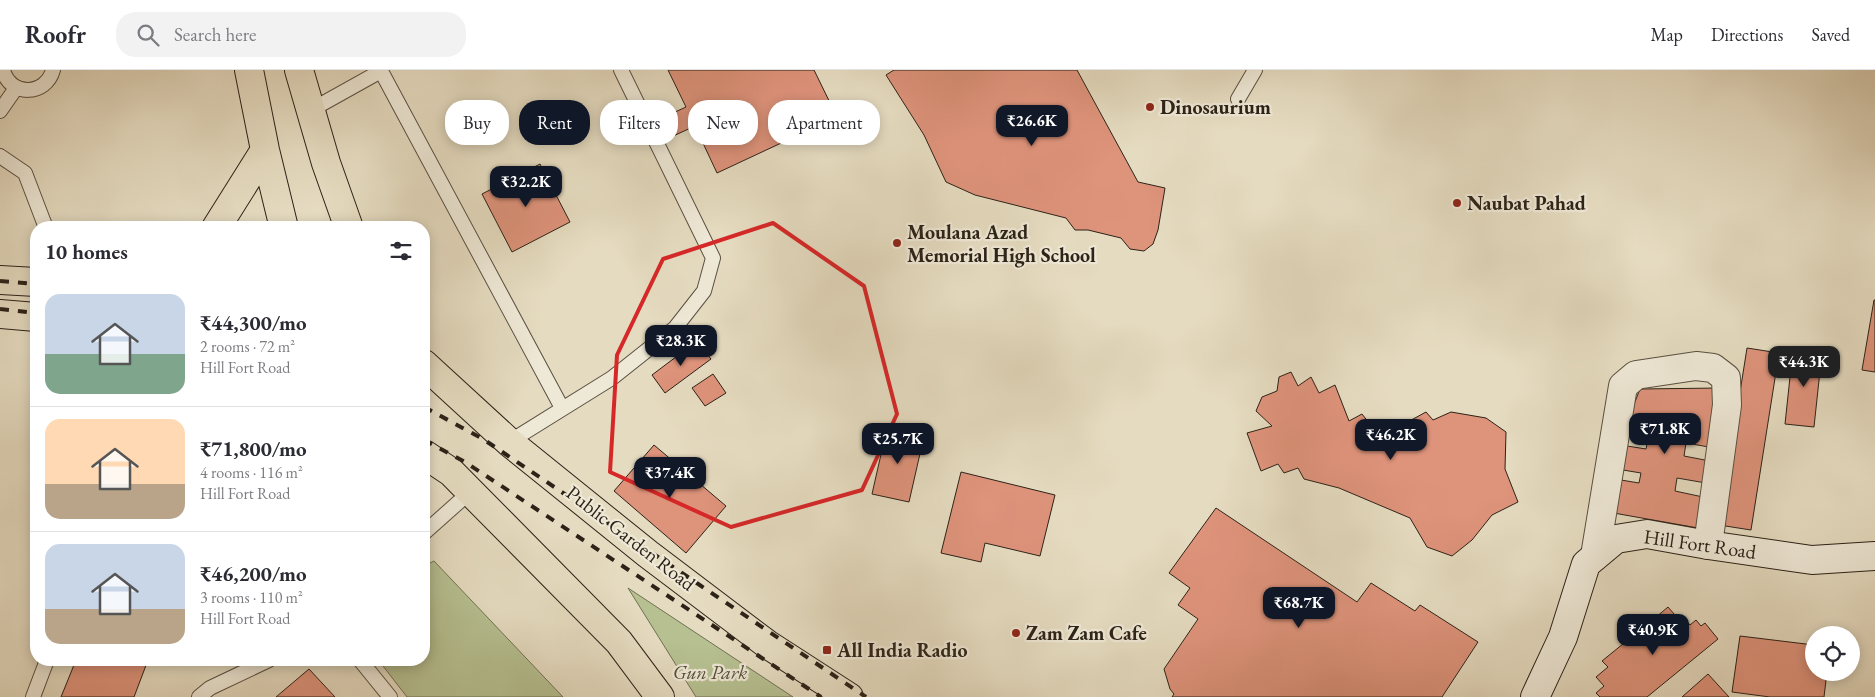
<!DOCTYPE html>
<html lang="en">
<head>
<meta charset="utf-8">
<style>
	:root { --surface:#fff; --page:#f2f2f3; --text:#2b2b33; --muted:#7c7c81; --line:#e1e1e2; --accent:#111827 }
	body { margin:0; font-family:"EB Garamond",serif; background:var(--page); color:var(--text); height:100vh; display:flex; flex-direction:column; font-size:19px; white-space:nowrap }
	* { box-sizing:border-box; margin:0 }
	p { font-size:16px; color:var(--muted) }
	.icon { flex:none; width:28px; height:28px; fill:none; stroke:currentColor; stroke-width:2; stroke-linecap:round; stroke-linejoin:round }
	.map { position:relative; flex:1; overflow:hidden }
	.sheet { position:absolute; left:30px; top:151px; width:400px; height:445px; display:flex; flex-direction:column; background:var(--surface); border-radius:20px; box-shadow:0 2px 12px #0003 }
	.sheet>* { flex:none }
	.guide { position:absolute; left:445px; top:30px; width:475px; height:45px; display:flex; gap:10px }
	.fabs { position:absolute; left:1805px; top:556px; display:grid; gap:10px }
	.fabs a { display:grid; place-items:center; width:55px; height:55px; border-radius:50%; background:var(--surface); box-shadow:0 2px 12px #0003; font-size:25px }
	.price { position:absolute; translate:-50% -42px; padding:0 11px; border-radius:10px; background:var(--accent); color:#fff; font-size:16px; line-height:32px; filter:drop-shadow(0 1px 2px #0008) }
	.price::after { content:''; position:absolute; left:50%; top:30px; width:15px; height:11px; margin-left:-8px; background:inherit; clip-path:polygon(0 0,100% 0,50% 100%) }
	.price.selected { background:#222; color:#fff }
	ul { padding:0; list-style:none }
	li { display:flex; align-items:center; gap:15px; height:125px; padding:0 15px }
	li+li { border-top:1px solid var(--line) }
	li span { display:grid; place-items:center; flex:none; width:140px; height:100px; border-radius:15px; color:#555 }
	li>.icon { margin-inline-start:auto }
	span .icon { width:60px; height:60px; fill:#fffc; stroke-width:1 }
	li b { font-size:21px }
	h2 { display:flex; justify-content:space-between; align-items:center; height:60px; padding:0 15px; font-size:21px }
	.pill { padding:0 18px; border-radius:20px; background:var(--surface); box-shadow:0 2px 12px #0003; font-size:18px; line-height:45px }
	.pill.selected { background:var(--accent); color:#fff }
	header { display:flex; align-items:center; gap:30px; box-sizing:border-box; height:70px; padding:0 25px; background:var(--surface); border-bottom:1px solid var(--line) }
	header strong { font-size:24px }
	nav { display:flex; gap:28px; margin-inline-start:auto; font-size:18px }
	.search { width:350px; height:45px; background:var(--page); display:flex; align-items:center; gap:12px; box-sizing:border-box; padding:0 18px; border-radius:20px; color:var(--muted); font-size:19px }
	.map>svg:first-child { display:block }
	.green { fill:#b6c091; stroke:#717154 }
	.building { fill:#de937b; stroke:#2c2218 }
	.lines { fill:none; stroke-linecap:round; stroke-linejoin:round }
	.service-casing { stroke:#5a5042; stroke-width:16 }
	.minor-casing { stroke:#5a5042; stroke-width:30 }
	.secondary-casing { stroke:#2c2218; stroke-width:30 }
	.trunk-casing { stroke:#2c2218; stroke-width:30 }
	.service { stroke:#eee8d6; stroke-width:14 }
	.minor { stroke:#eee8d6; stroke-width:28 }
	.secondary { stroke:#eee8d6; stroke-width:28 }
	.trunk { stroke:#e5dbc0; stroke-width:28 }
	.rail { stroke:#2c2218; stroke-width:4; stroke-dasharray:9 9; stroke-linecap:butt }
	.marked { fill:none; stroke:#d62828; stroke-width:4; stroke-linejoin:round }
	.poi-dot { fill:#8f2418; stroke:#eee8d6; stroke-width:2 }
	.labels { text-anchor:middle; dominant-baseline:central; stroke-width:4.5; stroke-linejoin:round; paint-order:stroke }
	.poi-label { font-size:20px; font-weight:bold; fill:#2c2218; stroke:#eee8d6; text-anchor:start }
	.street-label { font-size:20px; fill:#2c2218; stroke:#eee8d6 }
	.park-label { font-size:20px; font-style:italic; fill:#55513c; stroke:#eee8d6 }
</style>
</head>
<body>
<header>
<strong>Roofr</strong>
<div class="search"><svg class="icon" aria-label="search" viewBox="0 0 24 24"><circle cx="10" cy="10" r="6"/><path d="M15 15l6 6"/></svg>Search here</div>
<nav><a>Map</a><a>Directions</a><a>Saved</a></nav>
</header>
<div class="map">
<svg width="1875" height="627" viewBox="0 0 1875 627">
	<rect width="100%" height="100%" fill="#e5dbc0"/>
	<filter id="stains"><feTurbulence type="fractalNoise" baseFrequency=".004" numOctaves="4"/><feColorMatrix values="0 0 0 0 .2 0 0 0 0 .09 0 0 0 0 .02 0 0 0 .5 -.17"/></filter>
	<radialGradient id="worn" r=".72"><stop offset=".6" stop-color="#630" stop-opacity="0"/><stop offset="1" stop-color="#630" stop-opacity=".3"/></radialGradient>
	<path class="green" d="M 434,491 L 563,627 L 407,627 L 383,596 L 384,590 L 424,590 L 424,496 Z
		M 628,518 L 793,627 L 696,627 Z"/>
	<path class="building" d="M 668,0 L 814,0 L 837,47 L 717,103 L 695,56 L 658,73 L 649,54 L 686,37 Z
		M 894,0 L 1077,0 L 1138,112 L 1165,118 L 1158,160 L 1153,174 L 1144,181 L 1130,179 L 1121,168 L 1088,160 L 1075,160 L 1066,148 L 975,125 L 946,112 L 924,65 L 886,5 Z
		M 540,94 L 570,152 L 512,182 L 482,124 Z
		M 1874,230 L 1875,230 L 1875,302 L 1862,300 Z
		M 697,271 L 711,289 L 665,323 L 652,305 Z
		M 1747,278 L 1779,283 L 1751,460 L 1719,455 Z
		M 1793,279 L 1822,282 L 1814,357 L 1785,354 Z
		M 1291,302 L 1298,316 L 1311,307 L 1319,323 L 1335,315 L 1349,351 L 1362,344 L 1380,367 L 1426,342 L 1433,350 L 1451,342 L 1486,348 L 1506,362 L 1505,399 L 1518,432 L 1492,445 L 1472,470 L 1452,486 L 1427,477 L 1410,448 L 1339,418 L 1304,409 L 1298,398 L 1284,403 L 1278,394 L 1261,401 L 1247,363 L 1272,356 L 1256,341 L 1262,327 L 1277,321 L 1279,307 Z
		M 713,304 L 726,323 L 705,336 L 692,318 Z
		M 1719,318 L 1709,377 L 1686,373 L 1684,386 L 1710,391 L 1706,413 L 1677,408 L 1675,421 L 1703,427 L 1698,458 L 1608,442 L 1615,409 L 1639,413 L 1641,403 L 1617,399 L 1621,375 L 1646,379 L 1648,369 L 1622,365 L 1640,319 Z
		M 887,358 L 924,366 L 909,432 L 872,424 Z
		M 654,375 L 726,436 L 686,483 L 614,421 Z
		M 961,402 L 1055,425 L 1040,486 L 985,473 L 981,492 L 941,483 Z
		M 1216,438 L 1357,532 L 1371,513 L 1415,541 L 1420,535 L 1478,572 L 1442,627 L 1172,627 L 1174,624 L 1170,619 L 1164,599 L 1198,549 L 1178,535 L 1190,518 L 1169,503 Z
		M 1668,537 L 1681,552 L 1684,548 L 1690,555 L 1696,550 L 1701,556 L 1705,553 L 1718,569 L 1647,627 L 1600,627 L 1596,623 L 1604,616 L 1596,607 L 1608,597 L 1602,591 L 1629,569 L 1623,562 L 1636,552 L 1642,559 Z
		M 1740,566 L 1814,575 L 1814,602 L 1827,602 L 1824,627 L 1770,627 L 1732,622 Z
		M 76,590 L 148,590 L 134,627 L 61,627 Z
		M 309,599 L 335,627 L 276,627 Z
		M 1708,604 L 1729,627 L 1682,627 Z"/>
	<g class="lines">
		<g class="service-casing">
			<path id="service" d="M 3,0 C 10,27 46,26 53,0
				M 1238,29 L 1255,0
				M 311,40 L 381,1 L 562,338
				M 0,41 L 16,18
				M 0,86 L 25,103 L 46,158
				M 509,372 L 612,308 L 675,258 L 704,221 L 713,188 L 621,0
				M 424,463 L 470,422
				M 360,590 L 390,627
				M 33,627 L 47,590
				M 199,627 L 210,618 L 269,590"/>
		</g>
		<g class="minor-casing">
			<path id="minor" d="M 1595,486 L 1623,316 L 1636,305 L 1696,296 L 1713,298 L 1726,308 L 1727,335 L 1708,475"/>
		</g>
		<g class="secondary-casing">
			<path id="secondary" d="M 1535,627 L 1563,567 L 1586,494 L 1616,469 L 1647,464 L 1708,475 L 1812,490 L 1875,486"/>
		</g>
		<g class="trunk-casing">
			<path id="trunk" d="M 249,0 L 265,80 L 284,158
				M 299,0 L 326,93 L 349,158
				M 216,158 L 265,80
				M 0,210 L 36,212
				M 0,244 L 36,247
				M 424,294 L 509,372 L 648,484 L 767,574 L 849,627
				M 424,384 L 451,402 L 619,572 L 660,627"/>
		</g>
		<use href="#service" class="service"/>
		<use href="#minor" class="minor"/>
		<use href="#secondary" class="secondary"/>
		<use href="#trunk" class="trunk"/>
		<path class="rail" d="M 0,211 L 36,214
			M 0,239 L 36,243
			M 424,337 L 483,369 L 866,627
			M 424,370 L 465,392 L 821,627"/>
	</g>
	<path class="marked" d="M 773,153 L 864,216 L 897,344 L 862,420 L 731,457 L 610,402 L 617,285 L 663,189 Z"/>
	<g class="poi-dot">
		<circle cx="1150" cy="37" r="5"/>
		<circle cx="1457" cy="133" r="5"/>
		<circle cx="897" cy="173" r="5"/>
		<circle cx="1016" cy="563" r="5"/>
		<rect x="822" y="575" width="10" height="10" rx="2.5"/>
	</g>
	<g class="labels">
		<g class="poi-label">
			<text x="1160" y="37">Dinosaurium</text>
			<text x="1467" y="133">Naubat Pahad</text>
			<text x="907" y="162">Moulana Azad<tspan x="907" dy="23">Memorial High School</tspan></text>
			<text x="1026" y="563">Zam Zam Cafe</text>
			<text x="837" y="580">All India Radio</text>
		</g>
		<g class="street-label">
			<text transform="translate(631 468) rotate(38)">Public Garden Road</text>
			<text transform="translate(1700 474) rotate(8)">Hill Fort Road</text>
		</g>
		<g class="park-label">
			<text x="710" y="602">Gun Park</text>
		</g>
	</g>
	<rect width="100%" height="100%" filter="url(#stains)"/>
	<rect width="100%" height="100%" fill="url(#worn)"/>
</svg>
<div class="fabs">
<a><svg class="icon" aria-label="locate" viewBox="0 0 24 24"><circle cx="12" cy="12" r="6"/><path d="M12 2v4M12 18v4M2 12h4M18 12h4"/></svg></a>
</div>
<b class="price" style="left:1032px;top:77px">₹26.6K</b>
<b class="price" style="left:526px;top:138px">₹32.2K</b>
<b class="price" style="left:681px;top:297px">₹28.3K</b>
<b class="price selected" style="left:1804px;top:318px">₹44.3K</b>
<b class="price" style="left:1665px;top:385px">₹71.8K</b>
<b class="price" style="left:1391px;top:391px">₹46.2K</b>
<b class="price" style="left:898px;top:395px">₹25.7K</b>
<b class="price" style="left:670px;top:429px">₹37.4K</b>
<b class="price" style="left:1299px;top:559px">₹68.7K</b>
<b class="price" style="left:1653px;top:586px">₹40.9K</b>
<div class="guide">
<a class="pill">Buy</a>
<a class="pill selected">Rent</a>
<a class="pill">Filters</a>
<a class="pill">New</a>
<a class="pill">Apartment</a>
</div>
<section class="sheet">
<h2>10 homes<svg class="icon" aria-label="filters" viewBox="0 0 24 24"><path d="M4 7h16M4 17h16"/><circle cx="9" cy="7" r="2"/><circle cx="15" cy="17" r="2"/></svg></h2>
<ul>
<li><span style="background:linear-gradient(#c9d6e8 60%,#7fa58c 0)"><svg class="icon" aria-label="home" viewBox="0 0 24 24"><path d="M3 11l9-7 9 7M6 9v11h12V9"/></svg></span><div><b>₹44,300/mo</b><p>2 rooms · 72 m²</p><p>Hill Fort Road</p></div></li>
<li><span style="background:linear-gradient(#ffd9b3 65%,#b9a48a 0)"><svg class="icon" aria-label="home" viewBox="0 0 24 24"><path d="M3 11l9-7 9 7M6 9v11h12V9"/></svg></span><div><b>₹71,800/mo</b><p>4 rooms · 116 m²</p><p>Hill Fort Road</p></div></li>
<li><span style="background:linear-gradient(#c9d6e8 65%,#b9a48a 0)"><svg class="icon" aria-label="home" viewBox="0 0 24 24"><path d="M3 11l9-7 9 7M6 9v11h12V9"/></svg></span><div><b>₹46,200/mo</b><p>3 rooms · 110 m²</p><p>Hill Fort Road</p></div></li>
</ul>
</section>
</div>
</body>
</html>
